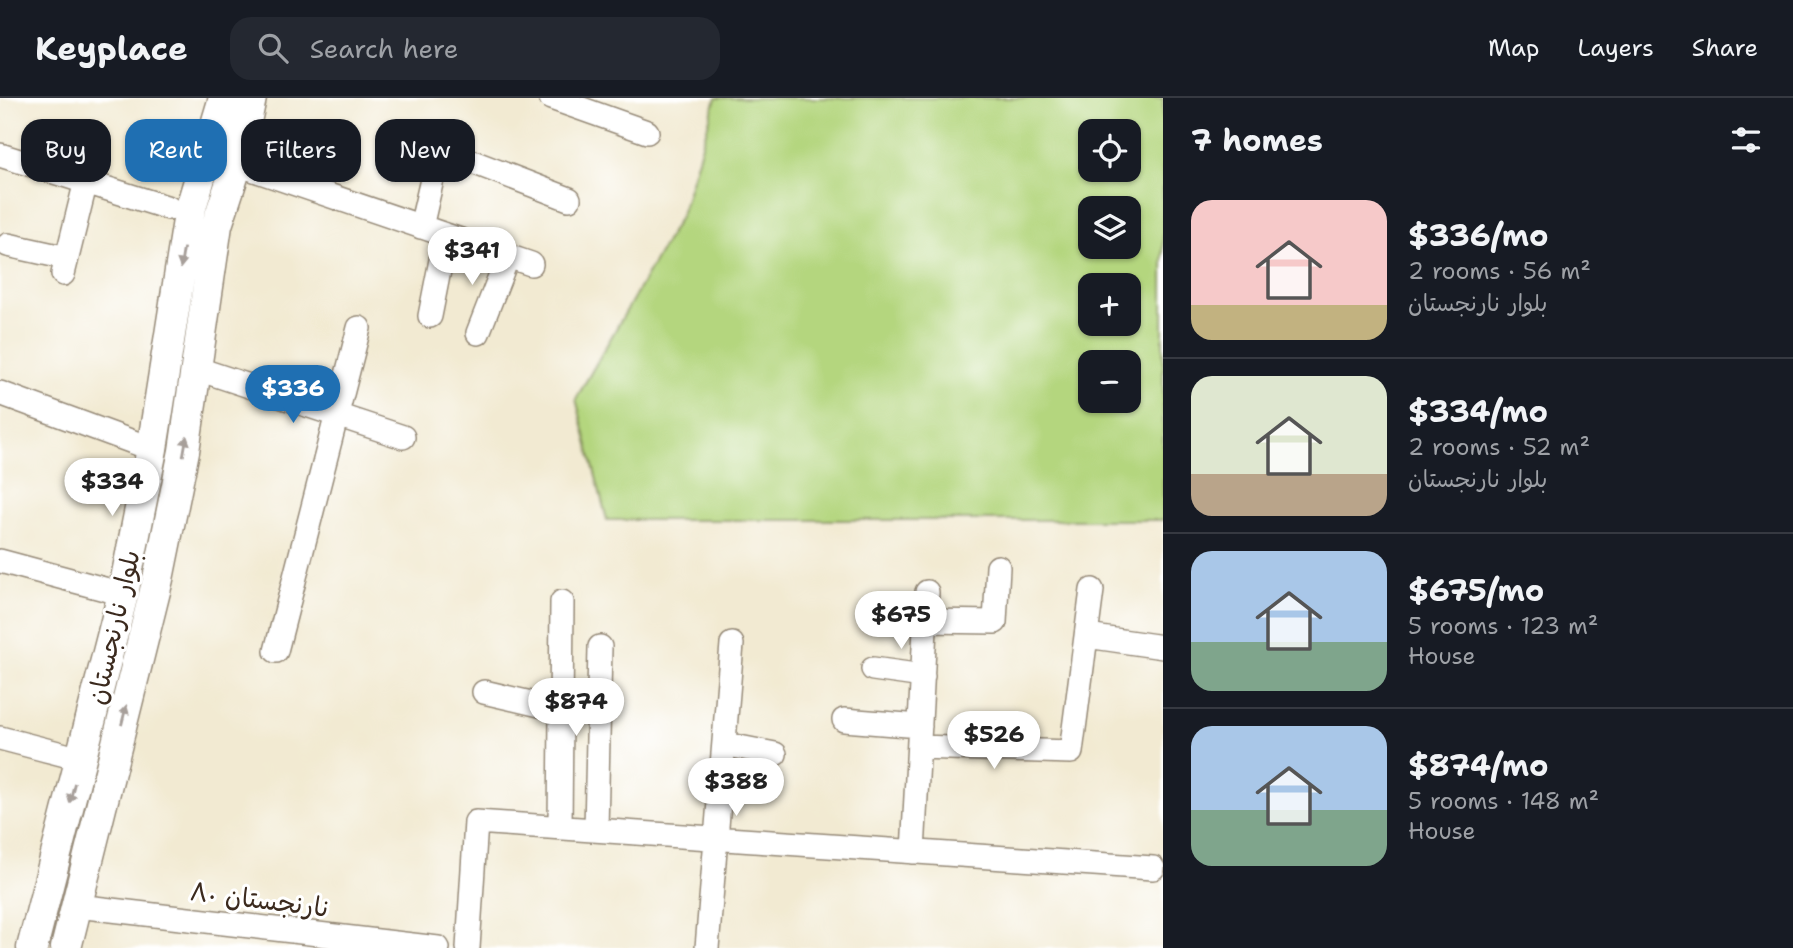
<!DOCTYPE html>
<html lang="en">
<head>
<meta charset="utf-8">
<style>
	:root { --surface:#171b24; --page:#242831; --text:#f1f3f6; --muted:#9ea1a6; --line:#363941; --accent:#1f6fb2 }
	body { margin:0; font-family:"Shantell Sans","Playpen Sans Arabic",sans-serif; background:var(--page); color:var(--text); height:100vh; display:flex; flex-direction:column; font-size:26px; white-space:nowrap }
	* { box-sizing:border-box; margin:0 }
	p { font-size:23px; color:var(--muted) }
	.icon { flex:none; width:38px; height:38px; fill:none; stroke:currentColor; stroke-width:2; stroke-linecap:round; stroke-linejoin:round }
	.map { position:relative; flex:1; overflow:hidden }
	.sheet { display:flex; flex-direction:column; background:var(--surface); width:630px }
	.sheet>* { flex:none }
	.hud { position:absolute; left:21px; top:21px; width:665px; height:63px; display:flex; gap:14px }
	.controls { position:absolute; left:1078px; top:21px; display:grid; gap:14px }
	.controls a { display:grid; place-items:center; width:63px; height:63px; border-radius:14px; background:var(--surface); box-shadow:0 2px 5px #0004; font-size:35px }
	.price { position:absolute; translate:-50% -60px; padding:0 16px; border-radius:24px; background:#fff; color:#222; font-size:23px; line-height:46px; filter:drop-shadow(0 2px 4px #0008) }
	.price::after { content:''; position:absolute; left:50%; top:42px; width:21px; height:16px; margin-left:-10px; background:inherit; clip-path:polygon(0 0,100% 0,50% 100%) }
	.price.current { background:var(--accent); color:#fff }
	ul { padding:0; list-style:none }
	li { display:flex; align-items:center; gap:21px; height:175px; padding:0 28px }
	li+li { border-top:2px solid var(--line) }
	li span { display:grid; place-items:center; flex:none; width:196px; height:140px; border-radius:21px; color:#555 }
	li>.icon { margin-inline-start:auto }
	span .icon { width:84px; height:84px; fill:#fffc; stroke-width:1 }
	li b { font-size:30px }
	h2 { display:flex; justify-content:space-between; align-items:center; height:84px; padding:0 28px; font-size:30px }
	.chip { padding:0 24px; border-radius:21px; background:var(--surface); box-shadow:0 2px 5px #0004; font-size:24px; line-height:63px }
	.chip.current { background:var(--accent); color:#fff }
	header { display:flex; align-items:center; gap:42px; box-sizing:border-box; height:98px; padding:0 35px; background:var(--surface); border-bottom:2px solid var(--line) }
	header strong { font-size:33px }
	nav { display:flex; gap:38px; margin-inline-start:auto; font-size:24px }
	.search { width:490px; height:63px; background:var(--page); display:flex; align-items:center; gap:18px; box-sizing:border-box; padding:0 24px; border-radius:21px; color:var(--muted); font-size:26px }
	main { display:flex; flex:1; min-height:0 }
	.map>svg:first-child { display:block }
	.green { fill:#b4d67e; stroke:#78804e; stroke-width:2; fill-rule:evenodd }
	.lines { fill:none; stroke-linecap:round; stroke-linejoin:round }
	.minor-casing { stroke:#968a78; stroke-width:26 }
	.major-casing { stroke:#968a78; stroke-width:33 }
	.minor { stroke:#fff; stroke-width:23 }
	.major { stroke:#fff; stroke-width:30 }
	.oneway { fill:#a79f9a }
	.labels { text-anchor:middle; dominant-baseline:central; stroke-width:6; stroke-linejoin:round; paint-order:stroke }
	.street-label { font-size:26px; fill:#3b2a1e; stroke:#fff }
</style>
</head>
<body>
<header>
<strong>Keyplace</strong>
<div class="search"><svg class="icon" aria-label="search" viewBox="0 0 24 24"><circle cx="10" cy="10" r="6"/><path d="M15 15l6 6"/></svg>Search here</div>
<nav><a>Map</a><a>Layers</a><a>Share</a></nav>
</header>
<main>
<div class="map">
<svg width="1163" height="850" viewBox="0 0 1163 850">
	<rect width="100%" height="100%" fill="#fff"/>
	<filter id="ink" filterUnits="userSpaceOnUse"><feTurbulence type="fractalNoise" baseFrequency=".0143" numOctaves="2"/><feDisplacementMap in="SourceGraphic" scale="14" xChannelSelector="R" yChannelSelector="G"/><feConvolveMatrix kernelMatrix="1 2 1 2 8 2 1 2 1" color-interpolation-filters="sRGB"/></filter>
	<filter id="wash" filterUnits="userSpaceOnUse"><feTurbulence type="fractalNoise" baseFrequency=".00686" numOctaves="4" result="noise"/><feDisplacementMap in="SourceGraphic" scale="28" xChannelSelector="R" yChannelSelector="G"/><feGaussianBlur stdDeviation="1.57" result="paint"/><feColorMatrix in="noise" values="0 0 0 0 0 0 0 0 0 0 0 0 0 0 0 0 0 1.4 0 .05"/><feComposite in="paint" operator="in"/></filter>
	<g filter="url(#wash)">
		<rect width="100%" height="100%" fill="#f2ead2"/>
		<path class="green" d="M 716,0 L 1163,0 L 1163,422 L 607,422 L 576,301 L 681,117 ZM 1090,33 L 1129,33 L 1129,72 L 1090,72 ZM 1090,110 L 1129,110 L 1129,149 L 1090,149 ZM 1090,187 L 1129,187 L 1129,226 L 1090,226 ZM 1090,264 L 1129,264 L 1129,303 L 1090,303 Z"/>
	</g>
	<g filter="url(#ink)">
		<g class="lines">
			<g class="minor-casing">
				<path id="minor" d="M 551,0 L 647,34
					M 0,57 L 169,110
					M 237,66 L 531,166
					M 421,129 L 439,51 L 569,101
					M 8,147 L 67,160
					M 63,176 L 86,83
					M 430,218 L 446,137
					M 478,235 L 508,158
					M 198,271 L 403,339
					M 0,295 L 152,351
					M 0,463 L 123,496
					M 926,523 L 995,524 L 998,469
					M 1087,538 L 1163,549
					M 276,553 L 359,230
					M 873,571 L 923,578
					M 484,594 L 561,612
					M 844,622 L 920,628
					M 0,640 L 81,661
					M 724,646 L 775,656
					M 919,649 L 1071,654 L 1092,492
					M 560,730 L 562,504
					M 596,732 L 600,549
					M 913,754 L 927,494
					M 77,808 L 438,850
					M 468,850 L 476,724 L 1153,770
					M 707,850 L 732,546"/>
			</g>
			<g class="major-casing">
				<path id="major" d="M 32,850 L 123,496 L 152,351 L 189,116 L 224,0
					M 66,850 L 158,481 L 184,353 L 217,127 L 237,66 L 251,0"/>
			</g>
			<use href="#minor" class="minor"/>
			<use href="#major" class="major"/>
		</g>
		<defs><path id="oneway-solid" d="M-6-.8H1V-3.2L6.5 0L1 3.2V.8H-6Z" transform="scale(1.75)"/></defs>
		<g class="oneway">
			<use href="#oneway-solid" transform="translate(182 160) rotate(99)"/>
			<use href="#oneway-solid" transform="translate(185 348) rotate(-80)"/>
			<use href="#oneway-solid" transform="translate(124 617) rotate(-76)"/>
			<use href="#oneway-solid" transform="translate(72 695) rotate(104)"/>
		</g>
	</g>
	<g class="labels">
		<g class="street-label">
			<text transform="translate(113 529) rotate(-77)">بلوار نارنجستان</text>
			<text transform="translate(260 801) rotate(7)">نارنجستان ۸۰</text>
		</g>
	</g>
</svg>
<div class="controls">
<a><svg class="icon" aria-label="locate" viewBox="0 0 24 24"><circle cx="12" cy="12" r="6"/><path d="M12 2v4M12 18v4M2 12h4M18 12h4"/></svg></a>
<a><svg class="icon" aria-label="layers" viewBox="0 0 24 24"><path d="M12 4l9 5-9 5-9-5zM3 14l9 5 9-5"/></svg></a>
<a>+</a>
<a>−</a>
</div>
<b class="price" style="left:472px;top:189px">$341</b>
<b class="price current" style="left:293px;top:327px">$336</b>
<b class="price" style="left:112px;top:420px">$334</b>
<b class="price" style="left:901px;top:553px">$675</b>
<b class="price" style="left:576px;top:640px">$874</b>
<b class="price" style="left:994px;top:673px">$526</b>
<b class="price" style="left:736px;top:720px">$388</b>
<div class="hud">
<a class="chip">Buy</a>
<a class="chip current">Rent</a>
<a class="chip">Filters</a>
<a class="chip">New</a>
</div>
</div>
<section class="sheet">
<h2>7 homes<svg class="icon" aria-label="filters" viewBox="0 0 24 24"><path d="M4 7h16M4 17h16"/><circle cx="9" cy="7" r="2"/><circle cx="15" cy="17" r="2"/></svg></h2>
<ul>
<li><span style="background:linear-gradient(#f6c9c9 75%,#c2b280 0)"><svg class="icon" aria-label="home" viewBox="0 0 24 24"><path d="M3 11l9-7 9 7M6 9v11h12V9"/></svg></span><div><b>$336/mo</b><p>2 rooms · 56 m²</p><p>بلوار نارنجستان</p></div></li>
<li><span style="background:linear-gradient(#dfe7d0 70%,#b9a48a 0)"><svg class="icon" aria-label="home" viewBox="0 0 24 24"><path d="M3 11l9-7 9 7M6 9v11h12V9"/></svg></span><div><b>$334/mo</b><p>2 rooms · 52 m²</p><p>بلوار نارنجستان</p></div></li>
<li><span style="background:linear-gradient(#a9c7e8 65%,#7fa58c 0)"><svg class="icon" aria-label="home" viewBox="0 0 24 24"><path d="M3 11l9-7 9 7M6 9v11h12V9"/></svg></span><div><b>$675/mo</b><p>5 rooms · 123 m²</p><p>House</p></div></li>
<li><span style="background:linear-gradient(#a9c7e8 60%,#7fa58c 0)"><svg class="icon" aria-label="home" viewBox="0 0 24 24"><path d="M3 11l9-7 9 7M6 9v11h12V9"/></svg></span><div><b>$874/mo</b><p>5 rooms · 148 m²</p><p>House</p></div></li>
</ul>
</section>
</main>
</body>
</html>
